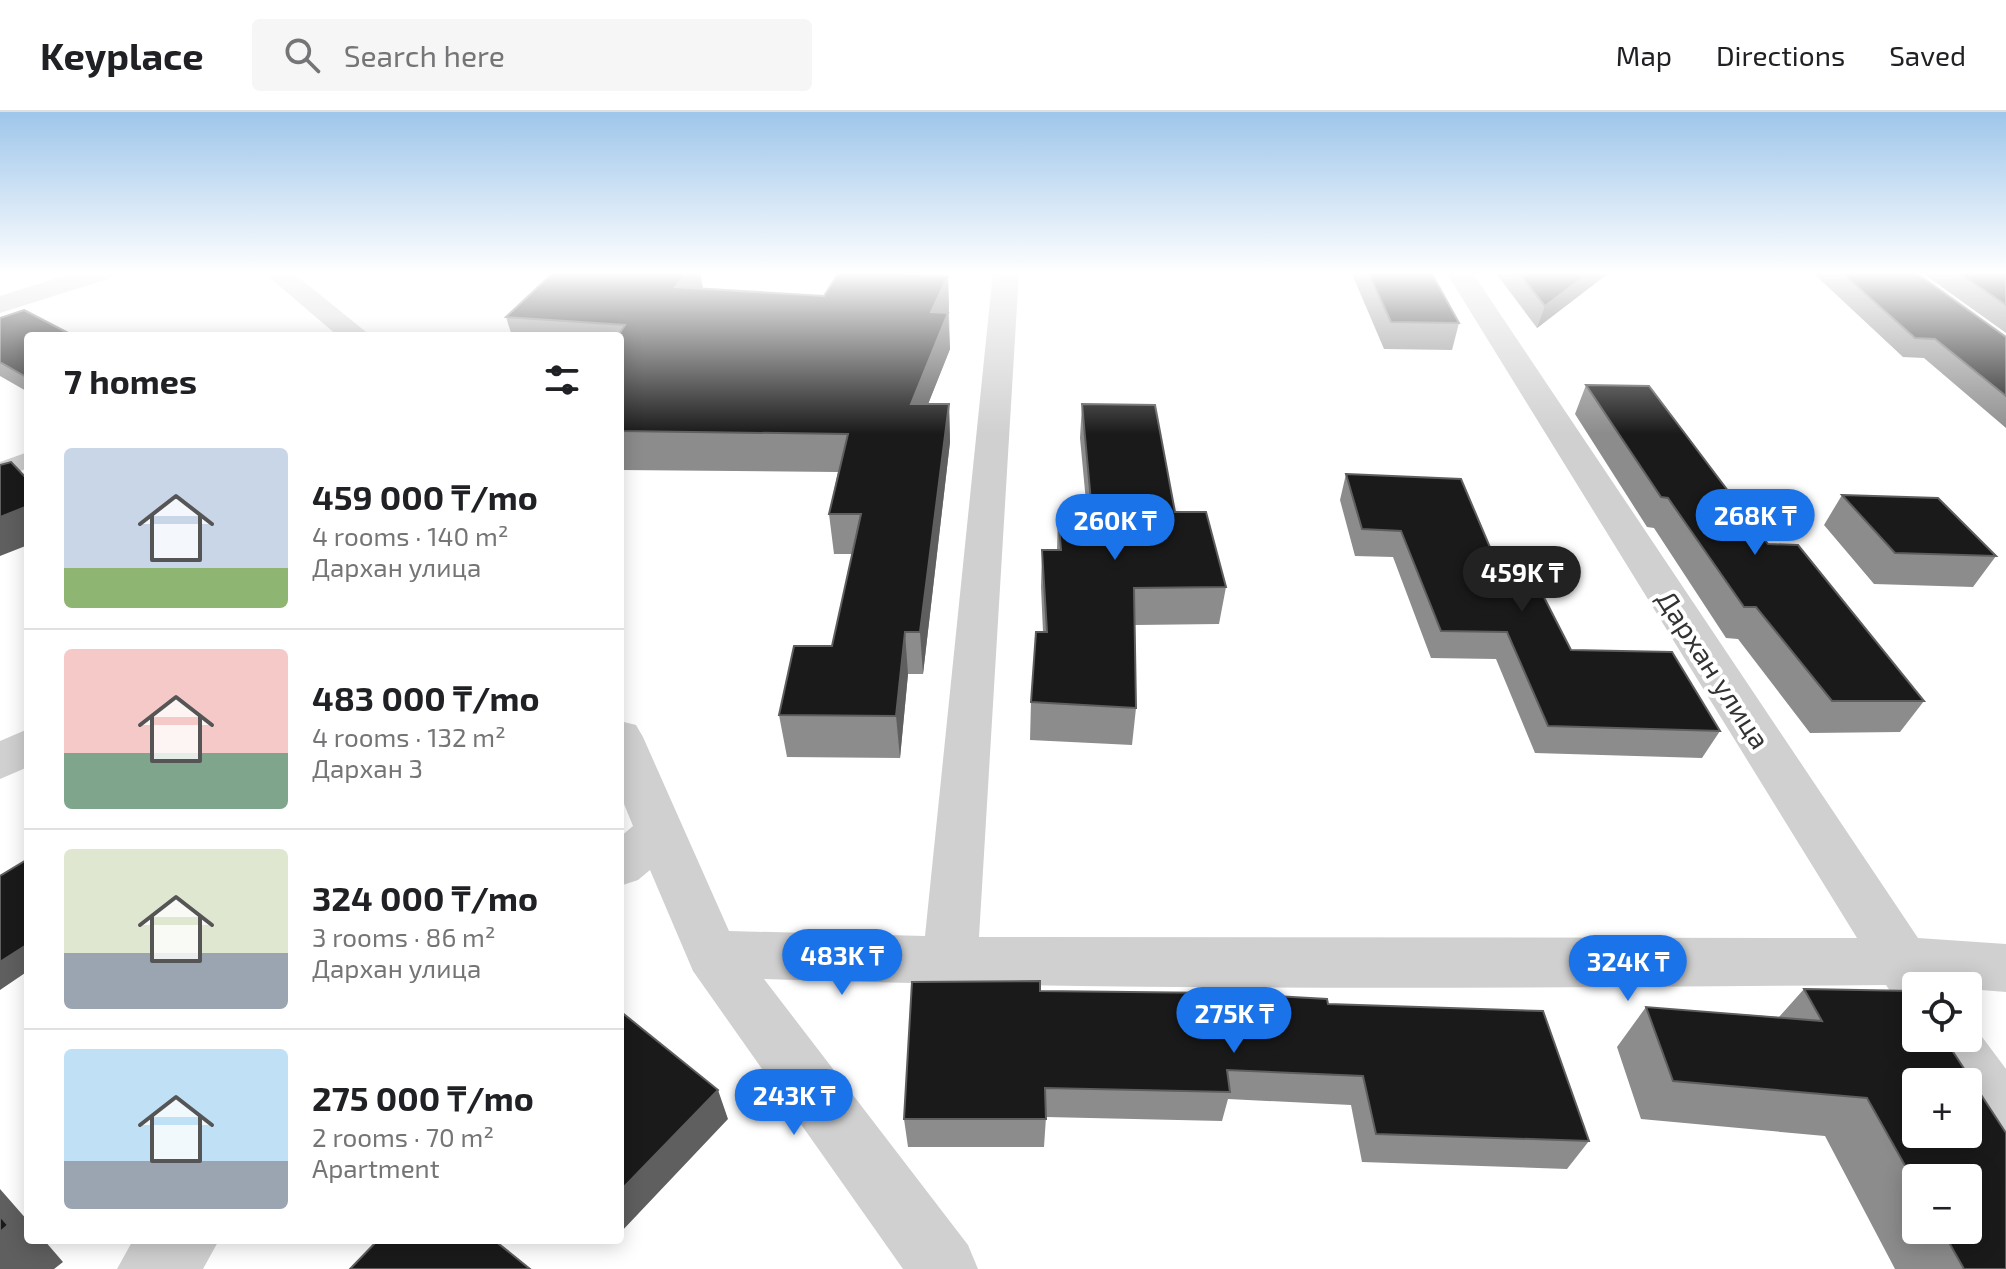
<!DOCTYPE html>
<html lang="en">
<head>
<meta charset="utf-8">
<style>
	:root { --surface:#fff; --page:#f6f6f6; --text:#202124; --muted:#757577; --line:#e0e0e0; --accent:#1a73e8 }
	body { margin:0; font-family:"Exo 2",sans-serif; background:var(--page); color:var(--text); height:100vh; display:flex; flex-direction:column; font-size:30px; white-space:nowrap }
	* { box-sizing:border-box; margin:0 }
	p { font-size:26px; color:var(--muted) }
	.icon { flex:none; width:44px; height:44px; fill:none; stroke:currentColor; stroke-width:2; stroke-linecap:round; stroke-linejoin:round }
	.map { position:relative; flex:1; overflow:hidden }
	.drawer { position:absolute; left:24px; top:220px; width:600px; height:912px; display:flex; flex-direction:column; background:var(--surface); border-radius:8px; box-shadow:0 4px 20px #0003 }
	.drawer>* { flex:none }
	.tools { position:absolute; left:1902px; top:860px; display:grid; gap:16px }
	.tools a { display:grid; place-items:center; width:80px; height:80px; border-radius:8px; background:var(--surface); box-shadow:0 4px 20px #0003; font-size:40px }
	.price { position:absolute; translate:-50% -68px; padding:0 18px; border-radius:28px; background:var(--accent); color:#fff; font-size:26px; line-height:52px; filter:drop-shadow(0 2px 4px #0008) }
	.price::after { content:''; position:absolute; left:50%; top:48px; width:24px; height:18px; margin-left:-12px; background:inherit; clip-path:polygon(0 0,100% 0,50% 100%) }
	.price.active { background:#222; color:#fff }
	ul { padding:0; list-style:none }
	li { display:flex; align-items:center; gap:24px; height:200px; padding:0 40px }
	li+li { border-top:2px solid var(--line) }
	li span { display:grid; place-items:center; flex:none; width:224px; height:160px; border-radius:8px; color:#555 }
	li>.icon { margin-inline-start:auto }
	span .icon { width:96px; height:96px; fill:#fffc; stroke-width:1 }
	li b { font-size:34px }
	h2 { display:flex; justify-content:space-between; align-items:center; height:96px; padding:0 40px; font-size:34px }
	header { display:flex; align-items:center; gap:48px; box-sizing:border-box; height:112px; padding:0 40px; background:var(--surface); border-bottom:2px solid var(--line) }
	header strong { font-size:38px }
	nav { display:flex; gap:44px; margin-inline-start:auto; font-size:28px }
	.search { width:560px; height:72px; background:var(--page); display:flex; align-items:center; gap:20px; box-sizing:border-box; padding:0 28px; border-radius:8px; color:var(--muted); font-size:30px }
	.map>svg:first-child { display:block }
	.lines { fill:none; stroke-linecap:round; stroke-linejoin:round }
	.service { fill:#d0d0d0; fill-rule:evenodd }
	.minor { fill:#d0d0d0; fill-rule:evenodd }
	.wall { fill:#8c8c8c; fill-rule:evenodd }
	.shaded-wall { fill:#5f5f5f }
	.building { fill:#1a1a1a; stroke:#5f5f5f; stroke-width:2; fill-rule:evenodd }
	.labels { text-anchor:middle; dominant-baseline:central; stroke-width:8; stroke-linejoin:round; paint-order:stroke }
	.street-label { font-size:28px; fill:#333; stroke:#fff }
</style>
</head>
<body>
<header>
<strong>Keyplace</strong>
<div class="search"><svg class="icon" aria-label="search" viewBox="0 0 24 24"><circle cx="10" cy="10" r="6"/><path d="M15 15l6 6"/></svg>Search here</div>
<nav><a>Map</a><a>Directions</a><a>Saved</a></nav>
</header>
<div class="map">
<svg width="2006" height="1157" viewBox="0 0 2006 1157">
	<rect width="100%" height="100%" fill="#fff"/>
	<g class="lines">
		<path class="service" d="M 28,340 L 28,356 L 0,367 L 0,350 Z"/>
		<path class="minor" d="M 76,160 L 115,160 L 111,166 L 0,201 L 0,184 Z
			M 263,160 L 292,160 L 371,224 L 338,224 Z
			M 993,160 L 1019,160 L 979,825 L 1857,826 L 1446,160 L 1472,160 L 1918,826 L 2006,832 L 2006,880 L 1968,877 L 1968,874 L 1916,874 L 1914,892 L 1894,885 L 1886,873 C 1512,876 1137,879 764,867 L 968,1133 L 978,1157 L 903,1157 L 693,859 L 650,758 L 638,768 L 620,774 L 620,725 L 633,714 L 620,682 L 620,609 L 636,613 L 643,625 L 729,819 L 925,824 Z
			M 28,617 L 28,655 L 0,667 L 0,629 Z
			M 1968,906 L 2006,957 L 2006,1040 C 1968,1025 1968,1007 1968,970 L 1946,970 L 1922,926 L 1968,926 Z
			M 133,1128 L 219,1128 L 203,1157 L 117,1157 Z"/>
	</g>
	<path class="wall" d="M 1353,160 L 1431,160 L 1459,211 L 1452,238 L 1384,237 L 1352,162 Z
		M 1495,160 L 1610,160 L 1537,216 Z
		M 1812,160 L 1915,160 L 2006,225 L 2006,316 L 1924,246 L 1903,245 Z
		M 1921,160 L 2006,160 L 2006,221 Z
		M 948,164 L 950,237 L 928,292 L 949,292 L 950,330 L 923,562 L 908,562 L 900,646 L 787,645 L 779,603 L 832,534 L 852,442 L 834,442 L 829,402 L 838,360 L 620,358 L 620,224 L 512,224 L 506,205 L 703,176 L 824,184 Z
		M 0,206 L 28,224 L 28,280 L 0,264 Z
		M 1586,273 L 1924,589 L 1900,620 L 1810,621 L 1738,527 L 1726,526 L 1654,416 L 1647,415 L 1575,302 Z
		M 1082,292 L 1175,400 L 1226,475 L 1219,512 L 1135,513 L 1136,596 L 1132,633 L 1030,628 L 1031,590 L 1043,520 L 1041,475 L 1042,438 L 1057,438 L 1058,401 L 1087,400 L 1080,326 Z
		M 1346,362 L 1500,459 L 1571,538 L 1720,619 L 1702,646 L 1535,641 L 1496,547 L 1431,546 L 1393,445 L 1355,444 L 1340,388 Z
		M 1842,383 L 1996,444 L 1973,475 L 1874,472 L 1824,413 Z
		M 1804,877 L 2006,1157 L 1895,1157 L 1825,1024 L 1641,1007 L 1617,935 L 1646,895 L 1779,905 ZM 1916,1066 L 1968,1118 L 1916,1118 Z
		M 1328,892 L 1589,1029 L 1567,1057 L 1362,1050 L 1351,993 L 1228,987 L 1222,1009 L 1046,1005 L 1044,1035 L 908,1035 L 904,1007 Z"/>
	<path class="shaded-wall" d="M 688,160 L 700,160 L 704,182 L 675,175 Z
		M 1590,160 L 1610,160 L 1537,216 L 1545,194 Z
		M 948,164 L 949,198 L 933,236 L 931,200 Z
		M 948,201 L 950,237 L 913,330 L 911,292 Z
		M 949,292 L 950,330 L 923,562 L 920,520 Z
		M 28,394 L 28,433 L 0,444 L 0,405 Z
		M 905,520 L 908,562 L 900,646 L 896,604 Z
		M 28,832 L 28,859 L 0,878 L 0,850 Z
		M 718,978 L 728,1007 L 620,1121 L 620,1079 Z
		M 0,1077 L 28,1109 L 28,1128 L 44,1128 L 63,1150 L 54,1157 L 0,1157 Z"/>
	<path class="building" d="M 554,160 L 688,160 L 675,175 L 824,184 L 839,160 L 885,160 L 948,164 L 931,200 L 948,201 L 911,292 L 949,292 L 920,520 L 905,520 L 896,604 L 779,603 L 794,534 L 832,534 L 861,402 L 829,402 L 848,322 L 620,319 L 620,224 L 618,224 L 625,213 L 506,205 Z
		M 1368,160 L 1431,160 L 1459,211 L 1391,210 Z
		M 1518,160 L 1590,160 L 1545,194 Z
		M 1841,160 L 1915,160 L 2006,225 L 2006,284 L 1935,227 L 1915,226 Z
		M 1957,160 L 2006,160 L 2006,193 Z
		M 24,198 L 74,224 L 28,224 L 28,266 L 0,250 L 0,206 Z
		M 1586,273 L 1649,274 L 1768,432 L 1798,433 L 1924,589 L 1832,589 L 1756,495 L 1744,495 L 1668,386 L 1661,385 Z
		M 1082,292 L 1155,293 L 1175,400 L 1206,400 L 1226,475 L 1134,476 L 1136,596 L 1031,590 L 1036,520 L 1047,520 L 1042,438 L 1061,438 L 1058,401 L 1092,400 Z
		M 11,350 L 28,368 L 28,394 L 0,405 L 0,353 Z
		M 1346,362 L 1461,367 L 1500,459 L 1531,460 L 1571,538 L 1672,540 L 1720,619 L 1548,614 L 1507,520 L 1441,519 L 1401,419 L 1362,417 Z
		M 1842,383 L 1938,386 L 1996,444 L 1895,441 Z
		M 28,747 L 28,832 L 0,850 L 0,764 Z
		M 1040,869 L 1040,879 L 1220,881 L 1327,887 L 1328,892 L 1543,899 L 1589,1029 L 1376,1022 L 1363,964 L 1227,958 L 1230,980 L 1045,976 L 1046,1007 L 904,1007 L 912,870 Z
		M 1804,877 L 1914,879 L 1916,883 L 1916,926 L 1944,926 L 2006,1021 L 2006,1157 L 1964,1157 L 1942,1118 L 1968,1118 L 1968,1066 L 1916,1066 L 1916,1073 L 1867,986 L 1673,969 L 1646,895 L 1822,909 ZM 1916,970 L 1968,970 L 1968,1022 L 1916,1022 Z
		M 620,899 L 718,978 L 620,1079 Z
		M 0,1104 L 8,1113 L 0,1120 Z
		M 378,1128 L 494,1128 L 530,1157 L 350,1157 Z"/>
	<linearGradient id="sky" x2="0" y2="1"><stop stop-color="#9ec6ea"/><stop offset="0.5" stop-color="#fff"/><stop offset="1" stop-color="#fff" stop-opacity="0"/></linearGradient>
	<rect width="2006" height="322" fill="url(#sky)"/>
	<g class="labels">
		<g class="street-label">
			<text transform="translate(1714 557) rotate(57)">Дархан улица</text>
		</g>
	</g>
</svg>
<div class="tools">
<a><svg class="icon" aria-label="locate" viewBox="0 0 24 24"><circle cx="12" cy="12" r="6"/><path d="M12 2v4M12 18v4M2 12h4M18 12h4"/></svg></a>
<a>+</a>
<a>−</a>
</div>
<b class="price" style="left:1755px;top:445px">268K ₸</b>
<b class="price" style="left:1115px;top:450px">260K ₸</b>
<b class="price active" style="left:1522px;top:502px">459K ₸</b>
<b class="price" style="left:842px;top:885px">483K ₸</b>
<b class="price" style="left:1628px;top:891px">324K ₸</b>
<b class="price" style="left:1234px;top:943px">275K ₸</b>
<b class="price" style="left:794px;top:1025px">243K ₸</b>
<section class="drawer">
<h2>7 homes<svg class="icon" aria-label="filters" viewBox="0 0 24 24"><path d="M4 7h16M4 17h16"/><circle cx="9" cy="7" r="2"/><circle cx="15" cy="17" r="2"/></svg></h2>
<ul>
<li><span style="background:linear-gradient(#c9d6e8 75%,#8fb573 0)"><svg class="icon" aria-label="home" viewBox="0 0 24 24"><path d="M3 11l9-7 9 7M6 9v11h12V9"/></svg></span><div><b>459 000 ₸/mo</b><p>4 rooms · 140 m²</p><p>Дархан улица</p></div></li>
<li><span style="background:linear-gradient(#f6c9c9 65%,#7fa58c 0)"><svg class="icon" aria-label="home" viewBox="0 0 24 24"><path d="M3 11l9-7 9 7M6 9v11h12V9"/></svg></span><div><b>483 000 ₸/mo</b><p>4 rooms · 132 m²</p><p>Дархан 3</p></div></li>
<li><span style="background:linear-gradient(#dfe7d0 65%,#9aa5b1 0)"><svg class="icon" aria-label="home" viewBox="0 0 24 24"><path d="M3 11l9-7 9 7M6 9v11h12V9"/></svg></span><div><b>324 000 ₸/mo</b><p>3 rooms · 86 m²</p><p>Дархан улица</p></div></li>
<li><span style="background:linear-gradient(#bfe0f5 70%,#9aa5b1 0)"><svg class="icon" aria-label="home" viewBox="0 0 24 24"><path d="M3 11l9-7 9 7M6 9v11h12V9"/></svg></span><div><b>275 000 ₸/mo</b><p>2 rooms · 70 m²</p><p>Apartment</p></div></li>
</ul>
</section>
</div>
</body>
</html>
